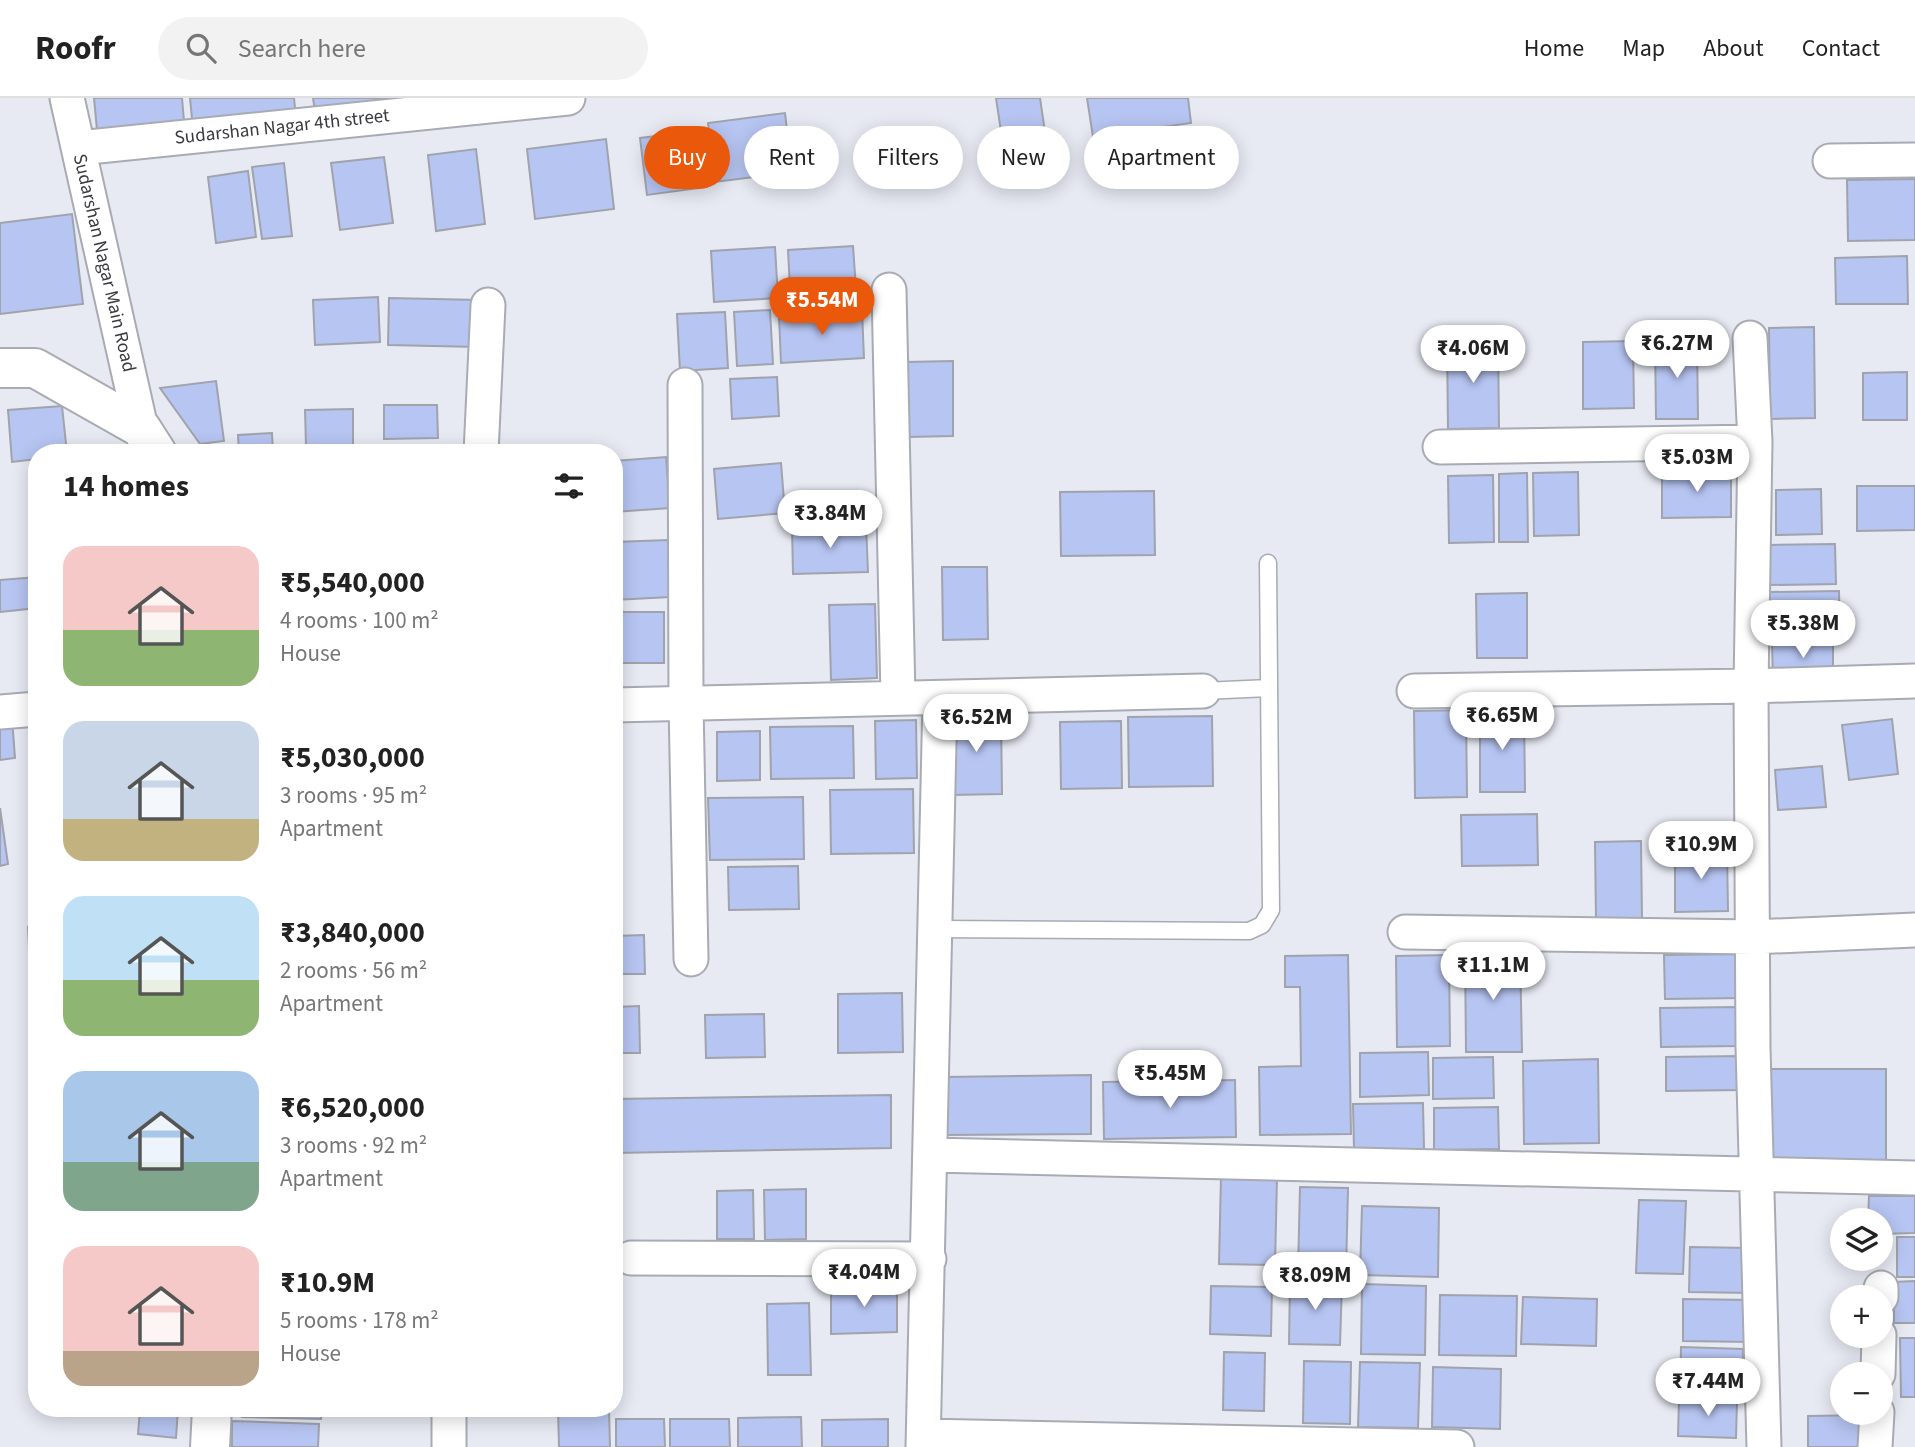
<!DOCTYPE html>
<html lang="en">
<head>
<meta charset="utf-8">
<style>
	:root { --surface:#fff; --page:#f2f2f2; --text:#222; --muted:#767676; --line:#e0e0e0; --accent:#ea580c }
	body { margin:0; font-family:"Source Sans 3",sans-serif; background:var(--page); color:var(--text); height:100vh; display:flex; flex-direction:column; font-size:26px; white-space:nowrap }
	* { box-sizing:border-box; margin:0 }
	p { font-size:23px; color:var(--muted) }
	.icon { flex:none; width:38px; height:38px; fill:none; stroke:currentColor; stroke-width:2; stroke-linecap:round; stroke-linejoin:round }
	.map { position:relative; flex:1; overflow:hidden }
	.drawer { position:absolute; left:28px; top:346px; width:595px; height:973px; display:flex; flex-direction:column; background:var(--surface); border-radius:28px; box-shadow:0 4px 18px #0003 }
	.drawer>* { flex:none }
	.hud { position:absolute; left:644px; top:28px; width:665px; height:63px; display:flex; gap:14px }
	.controls { position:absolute; left:1830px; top:1110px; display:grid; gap:14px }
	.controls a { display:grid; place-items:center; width:63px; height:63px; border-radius:50%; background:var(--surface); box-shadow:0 4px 18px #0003; font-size:35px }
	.price { position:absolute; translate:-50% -60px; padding:0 16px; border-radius:24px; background:#fff; color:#222; font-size:23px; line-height:46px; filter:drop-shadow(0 2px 4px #0008) }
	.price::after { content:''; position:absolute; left:50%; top:42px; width:21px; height:16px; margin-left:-10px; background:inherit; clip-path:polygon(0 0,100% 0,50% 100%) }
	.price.current { background:var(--accent); color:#fff }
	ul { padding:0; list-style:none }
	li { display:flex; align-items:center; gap:21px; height:175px; padding:0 35px }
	li span { display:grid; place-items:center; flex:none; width:196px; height:140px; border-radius:21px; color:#555 }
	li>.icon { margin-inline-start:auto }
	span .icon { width:84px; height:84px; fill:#fffc; stroke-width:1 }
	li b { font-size:30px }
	h2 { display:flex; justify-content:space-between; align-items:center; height:84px; padding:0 35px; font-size:30px }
	.pill { padding:0 24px; border-radius:32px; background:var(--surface); box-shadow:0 4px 18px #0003; font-size:24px; line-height:63px }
	.pill.current { background:var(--accent); color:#fff }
	header { display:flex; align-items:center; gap:42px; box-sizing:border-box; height:98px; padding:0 35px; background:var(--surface); border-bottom:2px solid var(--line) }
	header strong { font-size:33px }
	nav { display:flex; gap:38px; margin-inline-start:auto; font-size:24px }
	.search { width:490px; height:63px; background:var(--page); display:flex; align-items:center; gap:18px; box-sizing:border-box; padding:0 24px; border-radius:38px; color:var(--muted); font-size:26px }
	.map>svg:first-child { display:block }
	.building { fill:#b7c5f2; stroke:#a0a3ab; stroke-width:2 }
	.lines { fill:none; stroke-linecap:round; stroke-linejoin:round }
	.service-casing { stroke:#a8abb3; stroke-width:19 }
	.minor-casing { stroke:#a8abb3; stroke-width:37 }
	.tertiary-casing { stroke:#a8abb3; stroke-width:42 }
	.service { stroke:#fff; stroke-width:16 }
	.minor { stroke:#fff; stroke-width:33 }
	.tertiary { stroke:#fff; stroke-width:38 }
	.labels { text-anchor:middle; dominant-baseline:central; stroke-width:5; stroke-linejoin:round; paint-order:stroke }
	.street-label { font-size:19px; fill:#393a3e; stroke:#fff }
</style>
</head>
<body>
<header>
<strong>Roofr</strong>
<div class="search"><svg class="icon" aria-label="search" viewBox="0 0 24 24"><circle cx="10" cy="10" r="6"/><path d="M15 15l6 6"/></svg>Search here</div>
<nav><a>Home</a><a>Map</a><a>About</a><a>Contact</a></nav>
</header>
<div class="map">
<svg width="1915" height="1349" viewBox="0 0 1915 1349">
	<rect width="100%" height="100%" fill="#e7eaf3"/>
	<path class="building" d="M 94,0 L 182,0 L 184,23 L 97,32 Z
		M 190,0 L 294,0 L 296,20 L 193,31 Z
		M 313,0 L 405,0 L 315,13 Z
		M 996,0 L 1040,0 L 1045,34 L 1002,40 Z
		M 1087,0 L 1188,0 L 1191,25 L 1093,39 Z
		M 785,15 L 792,74 L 715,84 L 708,25 Z
		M 700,33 L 707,89 L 647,97 L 640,40 Z
		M 606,41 L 614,111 L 535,121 L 527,51 Z
		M 476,51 L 485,126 L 436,133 L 428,57 Z
		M 384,59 L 393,125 L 340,132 L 331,65 Z
		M 284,65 L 292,138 L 262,141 L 252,69 Z
		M 248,73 L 256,139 L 216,145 L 208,79 Z
		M 1915,81 L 1915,142 L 1848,143 L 1847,82 Z
		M 72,116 L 83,206 L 0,216 L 0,125 Z
		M 853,148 L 857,205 L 791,209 L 788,152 Z
		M 775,149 L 778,200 L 714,204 L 711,153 Z
		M 1907,158 L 1908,206 L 1836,206 L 1835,160 Z
		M 378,199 L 380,244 L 315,247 L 313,202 Z
		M 389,200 L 479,202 L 478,249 L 388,247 Z
		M 770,212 L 773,266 L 737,268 L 734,214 Z
		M 862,213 L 864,260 L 781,265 L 779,218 Z
		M 725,214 L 728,270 L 680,273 L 677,216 Z
		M 1814,229 L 1815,320 L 1770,321 L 1769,230 Z
		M 1697,242 L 1698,321 L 1656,321 L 1655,243 Z
		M 1447,243 L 1498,243 L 1499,330 L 1448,331 Z
		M 1633,243 L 1634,310 L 1583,311 L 1583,244 Z
		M 953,263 L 953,338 L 907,339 L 906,264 Z
		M 1907,274 L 1907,322 L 1863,322 L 1863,275 Z
		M 777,279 L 779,318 L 732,321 L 730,281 Z
		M 216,283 L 224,343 L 200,346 L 160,290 Z
		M 384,307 L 437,307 L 438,340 L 384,341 Z
		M 62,308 L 67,355 L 37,355 L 37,361 L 12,364 L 8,312 Z
		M 353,311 L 353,347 L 306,348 L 305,312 Z
		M 272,335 L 273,355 L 239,355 L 238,337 Z
		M 666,359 L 670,410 L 614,414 L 614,363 Z
		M 781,365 L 785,415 L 718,421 L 714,371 Z
		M 1731,371 L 1731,419 L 1662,420 L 1662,373 Z
		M 1578,374 L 1579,437 L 1534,438 L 1533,375 Z
		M 1527,375 L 1528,444 L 1499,444 L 1499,376 Z
		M 1493,377 L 1494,444 L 1449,445 L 1448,378 Z
		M 1857,388 L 1915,388 L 1915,432 L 1857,433 Z
		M 1821,391 L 1822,436 L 1776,437 L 1776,392 Z
		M 1154,393 L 1155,457 L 1061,458 L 1060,394 Z
		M 866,427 L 868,474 L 793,476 L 792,429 Z
		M 668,442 L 670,499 L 614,502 L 614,444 Z
		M 1835,446 L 1836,486 L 1770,487 L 1769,447 Z
		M 942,469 L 987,469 L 988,541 L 943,542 Z
		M 37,479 L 37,510 L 0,514 L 0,482 Z
		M 1839,493 L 1840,534 L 1770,535 L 1770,494 Z
		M 1527,495 L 1527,560 L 1477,560 L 1476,496 Z
		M 875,506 L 877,580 L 831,582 L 829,507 Z
		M 614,514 L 664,514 L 664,565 L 614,565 Z
		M 1833,541 L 1833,583 L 1773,584 L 1772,542 Z
		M 1466,612 L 1467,699 L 1415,700 L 1414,613 Z
		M 1524,614 L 1525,694 L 1480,694 L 1480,615 Z
		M 1001,616 L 1002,696 L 952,697 L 951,617 Z
		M 1212,618 L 1213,688 L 1129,689 L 1128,619 Z
		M 12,620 L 15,660 L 0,662 L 0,621 Z
		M 1892,621 L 1898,676 L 1849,682 L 1842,627 Z
		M 916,622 L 917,680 L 876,681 L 875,623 Z
		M 1121,623 L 1122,690 L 1061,691 L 1060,624 Z
		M 853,628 L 854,680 L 771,681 L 770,629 Z
		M 760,633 L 760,682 L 717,683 L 717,634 Z
		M 1822,668 L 1826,709 L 1778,712 L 1775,672 Z
		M 913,691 L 914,755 L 831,756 L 830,692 Z
		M 803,699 L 804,761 L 710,762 L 708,700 Z
		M 0,710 L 8,766 L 0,768 Z
		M 1537,716 L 1538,767 L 1462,768 L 1461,717 Z
		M 1641,743 L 1642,822 L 1596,822 L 1595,744 Z
		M 1727,752 L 1728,813 L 1675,814 L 1675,753 Z
		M 798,768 L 799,811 L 729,812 L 728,769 Z
		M 37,828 L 37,870 L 30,870 L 28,829 Z
		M 644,837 L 645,876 L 614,876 L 614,838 Z
		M 1520,853 L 1522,954 L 1466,954 L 1465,854 Z
		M 1742,856 L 1743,900 L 1665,901 L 1664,857 Z
		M 1348,857 L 1351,1036 L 1260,1037 L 1259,969 L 1301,968 L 1300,889 L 1285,889 L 1285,858 Z
		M 1449,857 L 1450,948 L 1397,949 L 1396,858 Z
		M 902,895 L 903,954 L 838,955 L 838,896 Z
		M 639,908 L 640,955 L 614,955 L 614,909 Z
		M 1737,909 L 1738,948 L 1661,949 L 1660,910 Z
		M 764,916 L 765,959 L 706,960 L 705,917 Z
		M 1428,954 L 1429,997 L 1360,999 L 1360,955 Z
		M 1741,958 L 1741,992 L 1666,993 L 1666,959 Z
		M 1493,959 L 1494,1000 L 1433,1001 L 1433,960 Z
		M 1598,961 L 1599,1045 L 1524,1046 L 1523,963 Z
		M 1762,971 L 1886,971 L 1886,1068 L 1762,1069 Z
		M 1091,977 L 1091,1036 L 944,1037 L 943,979 Z
		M 1235,982 L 1236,1039 L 1104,1041 L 1103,984 Z
		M 891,997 L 891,1050 L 614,1055 L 614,1001 Z
		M 1423,1005 L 1424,1051 L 1354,1051 L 1353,1006 Z
		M 1498,1009 L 1499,1051 L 1434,1052 L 1434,1010 Z
		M 1221,1078 L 1277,1079 L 1275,1167 L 1219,1166 Z
		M 1300,1089 L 1348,1090 L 1346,1174 L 1298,1173 Z
		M 806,1091 L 806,1141 L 765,1142 L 764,1092 Z
		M 753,1092 L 754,1141 L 717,1141 L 717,1093 Z
		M 1869,1098 L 1915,1098 L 1915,1135 L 1881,1136 L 1881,1122 L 1868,1122 Z
		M 1639,1102 L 1686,1103 L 1683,1176 L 1636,1175 Z
		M 1362,1108 L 1439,1110 L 1438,1179 L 1360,1177 Z
		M 1897,1139 L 1915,1139 L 1915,1179 L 1897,1179 Z
		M 1690,1149 L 1752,1150 L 1751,1195 L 1689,1194 Z
		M 1290,1182 L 1342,1183 L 1340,1247 L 1289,1246 Z
		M 1915,1183 L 1915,1225 L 1894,1225 L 1894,1184 Z
		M 1362,1186 L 1426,1188 L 1425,1257 L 1361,1256 Z
		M 897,1187 L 897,1234 L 831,1236 L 831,1188 Z
		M 1211,1188 L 1272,1189 L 1271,1238 L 1210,1236 Z
		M 1440,1197 L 1517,1198 L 1516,1258 L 1439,1257 Z
		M 1523,1199 L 1597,1201 L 1596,1248 L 1521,1246 Z
		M 1683,1201 L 1753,1202 L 1752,1244 L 1683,1243 Z
		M 809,1205 L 811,1277 L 768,1277 L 767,1206 Z
		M 33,1219 L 37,1220 L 37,1279 L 30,1279 Z
		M 1900,1240 L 1915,1240 L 1915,1299 L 1901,1299 Z
		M 1681,1249 L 1743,1251 L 1742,1294 L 1680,1293 Z
		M 1224,1254 L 1265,1255 L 1264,1313 L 1223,1312 Z
		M 1304,1263 L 1351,1264 L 1350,1326 L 1303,1325 Z
		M 1360,1264 L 1420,1265 L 1418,1330 L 1358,1329 Z
		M 1433,1269 L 1501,1271 L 1500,1331 L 1432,1329 Z
		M 1679,1301 L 1737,1303 L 1736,1340 L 1678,1338 Z
		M 140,1311 L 178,1311 L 176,1340 L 138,1336 Z
		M 242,1311 L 321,1311 L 321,1321 L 242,1319 Z
		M 558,1311 L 609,1311 L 610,1349 L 559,1349 Z
		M 1870,1317 L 1870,1349 L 1808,1349 L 1808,1318 Z
		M 801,1319 L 802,1349 L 738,1349 L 738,1320 Z
		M 616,1321 L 664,1321 L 665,1349 L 616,1349 Z
		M 670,1321 L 729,1321 L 730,1349 L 670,1349 Z
		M 888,1321 L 888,1349 L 822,1349 L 822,1322 Z
		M 232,1323 L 319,1326 L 318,1349 L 232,1349 Z"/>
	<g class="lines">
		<g class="service-casing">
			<path id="service" d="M 1203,593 L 1269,590
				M 935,831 L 1249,833 L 1262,827 L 1271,812 L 1268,465"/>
		</g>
		<g class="minor-casing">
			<path id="minor" d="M 67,0 L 141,330
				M 79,50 L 568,0
				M 1830,63 L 1915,62
				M 889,192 L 898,598
				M 1750,240 L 1755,344
				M 685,287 L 686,605 L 691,861
				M 1440,349 L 1755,344 L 1751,588 L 1915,583
				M 481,355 L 488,207
				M 1414,593 L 1751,588 L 1753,949 L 1764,1349
				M 614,607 L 1203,593
				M 0,614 L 37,611
				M 1405,834 L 1753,839 L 1915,832
				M 931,1057 L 1915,1080
				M 631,1160 L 929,1161
				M 1881,1199 L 1881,1190
				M 1878,1276 L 1879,1237
				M 924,1338 L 1457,1349
				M 449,1349 L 449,1311
				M 923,1349 L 940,600
				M 1875,1349 L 1877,1314"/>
		</g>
		<g class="tertiary-casing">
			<path id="tertiary" d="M 0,270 L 35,270 L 141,330 L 157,355
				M 210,1349 L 212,1311"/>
		</g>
		<use href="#service" class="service"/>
		<use href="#minor" class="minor"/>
		<use href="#tertiary" class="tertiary"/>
	</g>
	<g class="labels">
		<g class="street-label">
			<text transform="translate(282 29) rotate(-6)">Sudarshan Nagar 4th street</text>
			<text transform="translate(104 165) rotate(77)">Sudarshan Nagar Main Road</text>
		</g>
	</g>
</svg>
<div class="controls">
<a><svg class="icon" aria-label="layers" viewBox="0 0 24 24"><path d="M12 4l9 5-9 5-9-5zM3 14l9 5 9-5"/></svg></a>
<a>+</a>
<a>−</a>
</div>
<b class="price current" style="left:822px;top:239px">₹5.54M</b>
<b class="price" style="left:1677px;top:282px">₹6.27M</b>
<b class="price" style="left:1473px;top:287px">₹4.06M</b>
<b class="price" style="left:1697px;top:396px">₹5.03M</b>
<b class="price" style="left:830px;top:452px">₹3.84M</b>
<b class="price" style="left:1803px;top:562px">₹5.38M</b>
<b class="price" style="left:1502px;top:654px">₹6.65M</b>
<b class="price" style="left:976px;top:656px">₹6.52M</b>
<b class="price" style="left:1701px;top:783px">₹10.9M</b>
<b class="price" style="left:1493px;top:904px">₹11.1M</b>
<b class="price" style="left:1170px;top:1012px">₹5.45M</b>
<b class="price" style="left:864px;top:1211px">₹4.04M</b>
<b class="price" style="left:1315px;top:1214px">₹8.09M</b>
<b class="price" style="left:1708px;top:1320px">₹7.44M</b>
<div class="hud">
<a class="pill current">Buy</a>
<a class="pill">Rent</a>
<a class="pill">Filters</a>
<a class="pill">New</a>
<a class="pill">Apartment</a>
</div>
<section class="drawer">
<h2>14 homes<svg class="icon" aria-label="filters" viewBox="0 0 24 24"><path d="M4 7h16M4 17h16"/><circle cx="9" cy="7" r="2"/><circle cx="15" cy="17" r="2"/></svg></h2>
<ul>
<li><span style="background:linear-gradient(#f6c9c9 60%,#8fb573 0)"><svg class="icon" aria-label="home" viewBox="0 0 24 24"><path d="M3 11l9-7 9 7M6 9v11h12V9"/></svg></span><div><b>₹5,540,000</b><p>4 rooms · 100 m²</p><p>House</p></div></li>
<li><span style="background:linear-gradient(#c9d6e8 70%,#c2b280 0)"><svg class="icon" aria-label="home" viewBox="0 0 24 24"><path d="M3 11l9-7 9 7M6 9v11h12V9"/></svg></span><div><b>₹5,030,000</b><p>3 rooms · 95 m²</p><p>Apartment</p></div></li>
<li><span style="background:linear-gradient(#bfe0f5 60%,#8fb573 0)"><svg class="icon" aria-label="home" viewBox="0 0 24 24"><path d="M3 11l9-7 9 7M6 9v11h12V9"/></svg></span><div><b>₹3,840,000</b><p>2 rooms · 56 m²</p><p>Apartment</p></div></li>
<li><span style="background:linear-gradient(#a9c7e8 65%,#7fa58c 0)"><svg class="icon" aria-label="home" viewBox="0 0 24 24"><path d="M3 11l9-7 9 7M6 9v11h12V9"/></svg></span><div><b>₹6,520,000</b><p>3 rooms · 92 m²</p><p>Apartment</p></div></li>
<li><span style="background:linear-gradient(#f6c9c9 75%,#b9a48a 0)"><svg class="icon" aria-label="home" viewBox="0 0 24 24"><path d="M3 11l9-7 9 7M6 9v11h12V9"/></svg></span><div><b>₹10.9M</b><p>5 rooms · 178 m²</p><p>House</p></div></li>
</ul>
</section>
</div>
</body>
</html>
